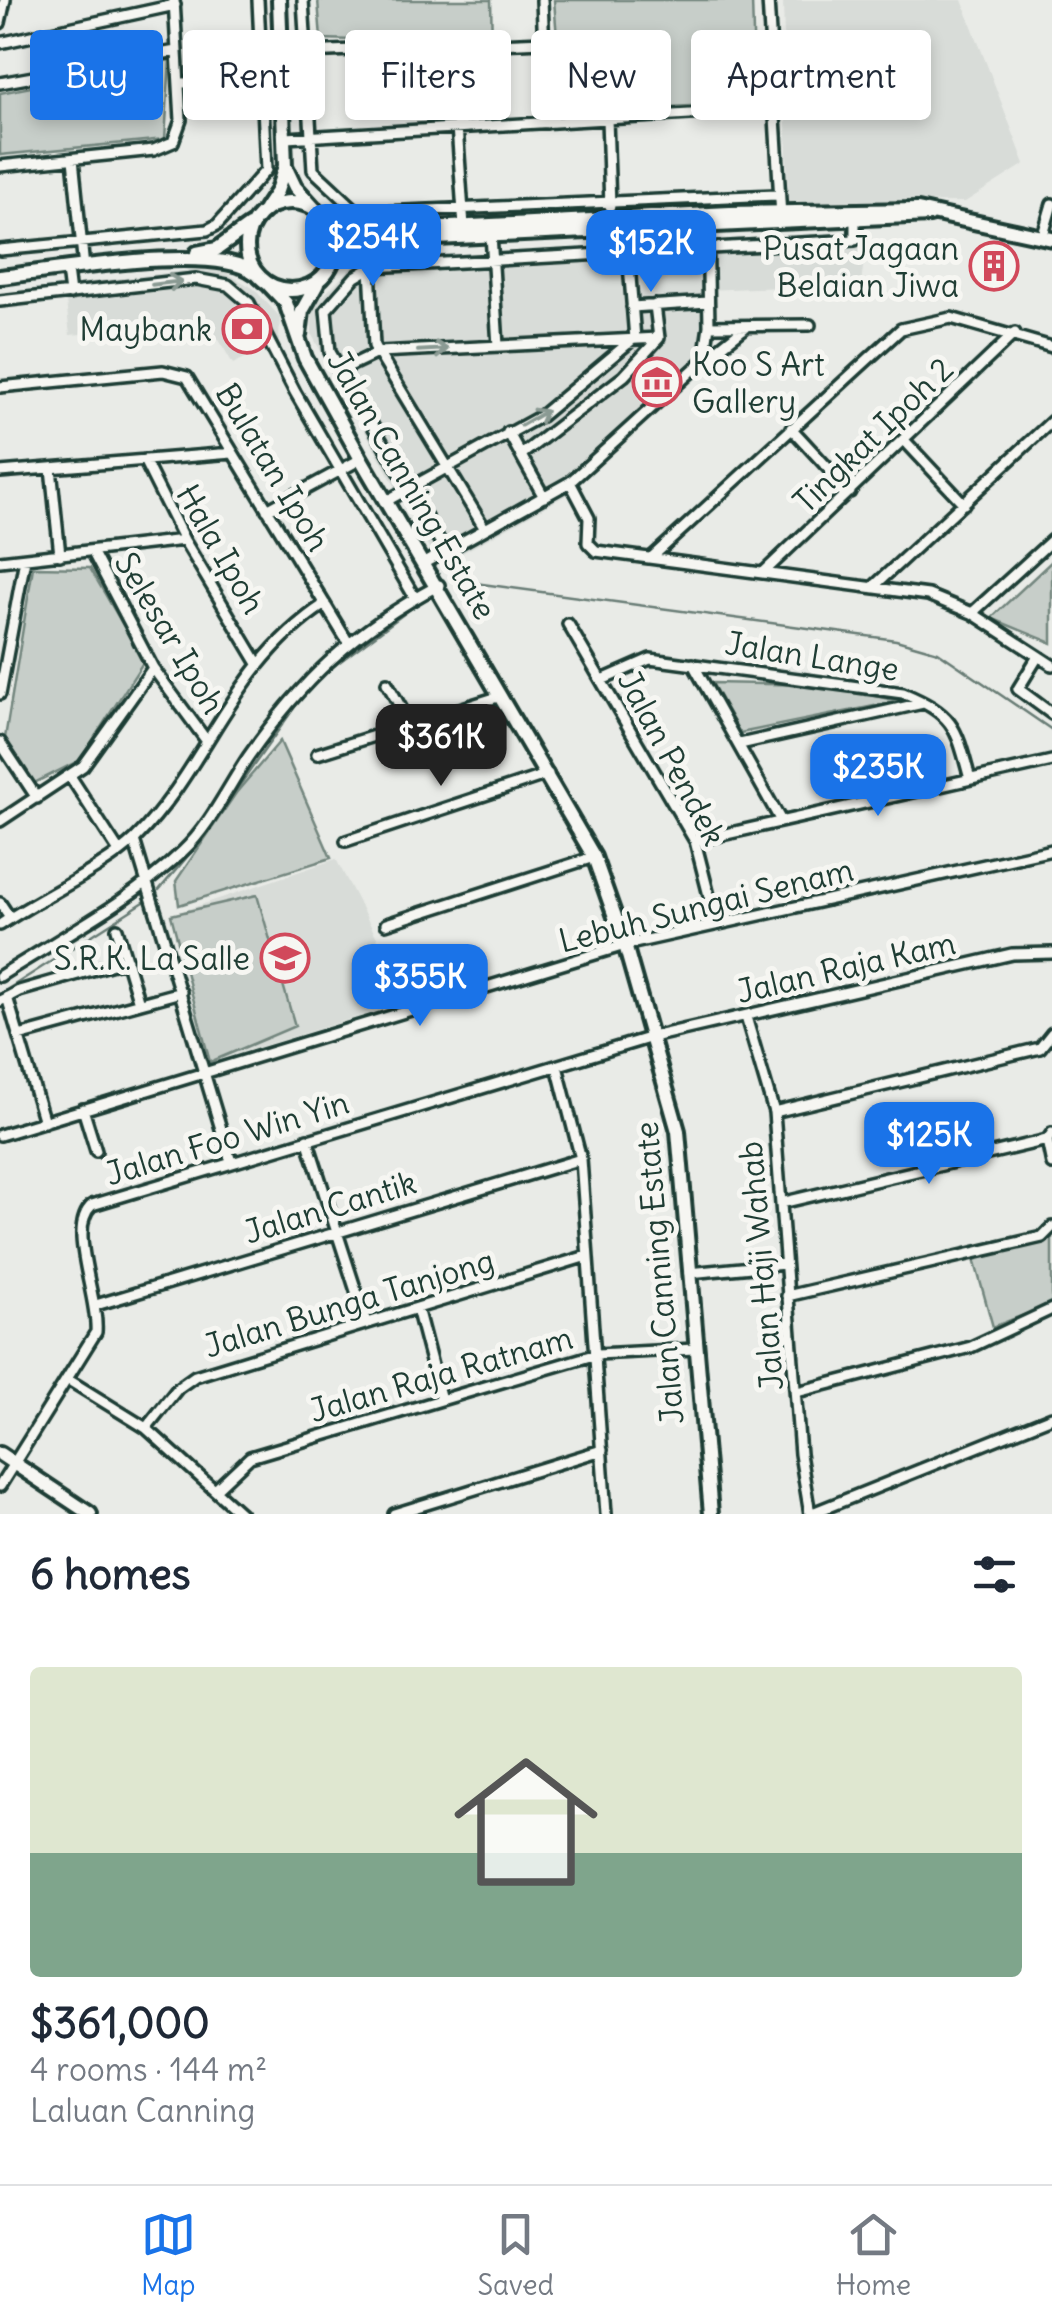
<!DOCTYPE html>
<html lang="en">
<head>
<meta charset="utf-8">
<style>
	:root { --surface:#fff; --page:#f2f2f3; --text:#1f2937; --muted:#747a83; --line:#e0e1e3; --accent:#1a73e8 }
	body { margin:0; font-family:Delius,sans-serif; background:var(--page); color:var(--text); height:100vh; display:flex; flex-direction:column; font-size:38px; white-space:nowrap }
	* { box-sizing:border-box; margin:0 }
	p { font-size:32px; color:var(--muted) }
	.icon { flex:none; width:55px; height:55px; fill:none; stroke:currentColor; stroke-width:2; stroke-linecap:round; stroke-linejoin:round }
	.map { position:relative; height:1514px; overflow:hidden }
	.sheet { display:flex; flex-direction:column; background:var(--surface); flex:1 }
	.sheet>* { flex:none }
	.guide { position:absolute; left:30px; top:30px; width:992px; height:90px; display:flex; gap:20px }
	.price { position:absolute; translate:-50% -85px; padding:0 22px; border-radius:20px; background:var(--accent); color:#fff; font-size:32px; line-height:65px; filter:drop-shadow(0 2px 5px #0008) }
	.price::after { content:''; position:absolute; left:50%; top:60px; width:30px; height:22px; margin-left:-15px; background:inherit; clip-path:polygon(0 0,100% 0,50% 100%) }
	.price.active { background:#222; color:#fff }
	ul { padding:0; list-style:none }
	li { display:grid; align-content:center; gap:20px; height:530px; padding:0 30px }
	li span { display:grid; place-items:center; height:310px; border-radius:10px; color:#555 }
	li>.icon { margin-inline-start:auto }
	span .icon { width:180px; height:180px; fill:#fffc; stroke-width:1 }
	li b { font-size:42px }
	h2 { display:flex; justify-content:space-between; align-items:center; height:120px; padding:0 30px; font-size:42px }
	.tag { padding:0 35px; border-radius:10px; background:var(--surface); box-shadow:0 5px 15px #0003; font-size:35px; line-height:90px }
	.tag.active { background:var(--accent); color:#fff }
	.menu { display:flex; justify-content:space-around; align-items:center; height:140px; border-top:2px solid var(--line); background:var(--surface); font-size:28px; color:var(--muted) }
	.menu a { display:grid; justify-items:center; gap:5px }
	.menu .active { color:var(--accent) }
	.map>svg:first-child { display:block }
	.built { fill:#d8dcd8 }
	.green { fill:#c7cec9; stroke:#73867e; stroke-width:2.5 }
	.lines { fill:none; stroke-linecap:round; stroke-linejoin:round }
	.stream { stroke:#687c75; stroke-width:2.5 }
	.street-casing { stroke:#1f3d34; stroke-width:16 }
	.secondary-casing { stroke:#1f3d34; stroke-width:20 }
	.street { stroke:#f6f6f2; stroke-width:9 }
	.secondary { stroke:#f6f6f2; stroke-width:12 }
	.oneway { stroke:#8a9a93 }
	.labels { text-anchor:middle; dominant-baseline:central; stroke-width:10; stroke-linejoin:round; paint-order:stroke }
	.poi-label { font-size:32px; fill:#1f3d34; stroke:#f6f6f2; text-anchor:end }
	.street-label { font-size:32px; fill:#1f3d34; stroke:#f6f6f2 }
</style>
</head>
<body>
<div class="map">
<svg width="1052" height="1514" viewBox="0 0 1052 1514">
	<rect width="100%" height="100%" fill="#e9ebe7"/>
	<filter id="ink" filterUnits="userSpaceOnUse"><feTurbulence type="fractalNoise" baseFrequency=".01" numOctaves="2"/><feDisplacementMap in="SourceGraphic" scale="20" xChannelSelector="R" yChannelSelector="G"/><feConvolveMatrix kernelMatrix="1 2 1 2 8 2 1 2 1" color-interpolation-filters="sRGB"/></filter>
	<g filter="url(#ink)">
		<path class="built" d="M 783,0 L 962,0 L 1025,164 L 965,202 L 788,204 Z
			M 867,235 L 861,284 L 705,290 L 706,344 L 693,380 L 568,494 L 439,566 L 312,335 L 312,307 L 361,258 Z
			M 216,267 L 253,288 L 280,317 L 279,341 L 233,364 L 218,338 L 191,324 L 70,335 L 64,285 Z
			M 336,859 L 410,1001 L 210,1062 L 171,915 Z"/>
		<path class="green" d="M 318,0 L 491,0 L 492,44 L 321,39 Z
			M 554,0 L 752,0 L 755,103 L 563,112 Z
			M 170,60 L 165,139 L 0,155 L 0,93 Z
			M 1052,561 L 1052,643 L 991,618 Z
			M 33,567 L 90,568 L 144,661 L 80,760 L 32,784 L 5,738 Z
			M 712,683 L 822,685 L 899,701 L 740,733 Z
			M 280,741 L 331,858 L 179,905 L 176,881 L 236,793 Z
			M 257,895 L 295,1026 L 210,1062 L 171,915 Z
			M 1052,1234 L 1052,1304 L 993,1327 L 974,1259 Z"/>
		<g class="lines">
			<path class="stream" d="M 453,580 L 896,640 L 938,652 L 1052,730
				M 322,675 L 425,598
				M 159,890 L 199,843 L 306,691
				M 0,994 L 144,902"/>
			<g class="street-casing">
				<path id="street" d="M 303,0 L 313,170 L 359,213 L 777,195
					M 542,0 L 547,123
					M 768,0 L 781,217
					M 0,23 L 5,0
					M 0,43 L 175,5
					M 306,52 L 543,42
					M 0,83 L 176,51
					M 179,83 L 282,82
					M 607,119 L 610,206
					M 457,126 L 464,227
					M 286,138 L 774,109
					M 73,159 L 84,268
					M 0,166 L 154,150 L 173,142 L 181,120 L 174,0
					M 626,227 L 635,339
					M 491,234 L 498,346
					M 1043,235 L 1052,204
					M 0,250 L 207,230 L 217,225 L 266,170 L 258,0
					M 370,267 L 374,346 L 485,529
					M 67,270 L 70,294
					M 0,301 L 196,279 L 228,285 L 249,303 L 295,392 L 415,598
					M 632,307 L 708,302
					M 709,326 L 810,325
					M 704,360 L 747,326
					M 339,371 L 379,352 L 659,338
					M 0,387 L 163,371 L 187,377 L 349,644
					M 791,428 L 850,492
					M 508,432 L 544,497
					M 904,440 L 964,504
					M 521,455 L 624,376 L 659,338 L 655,305
					M 144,460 L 184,540 L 257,662
					M 51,468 L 60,555
					M 0,472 L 232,453
					M 570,482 L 589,518 L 588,543 L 596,551 L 928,595 L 972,613 L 1052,665
					M 388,500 L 541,416 L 632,340
					M 267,510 L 361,459
					M 92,551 L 153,668 L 206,740
					M 446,552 L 330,352 L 326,310 L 355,277 L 372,267 L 855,240 L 855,221
					M 651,558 L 901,329 L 951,318 L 1052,347
					M 0,561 L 184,540
					M 426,562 L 570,482 L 704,360 L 709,326 L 707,221
					M 764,572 L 1015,333
					M 873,587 L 1052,421
					M 972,613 L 1052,540
					M 568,624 L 695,841 L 716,923
					M 1037,658 L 1018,689 L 1052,714
					M 693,664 L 781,821
					M 602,680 L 650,659 L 903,693 C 955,715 956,727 970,779
					M 387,683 L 410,724
					M 0,694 L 25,559
					M 0,742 L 37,798
					M 740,744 L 923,703
					M 317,754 L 501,696
					M 70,776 L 118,850
					M 0,821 L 83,766 L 153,668
					M 134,840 L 231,1162
					M 346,841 L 548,774
					M 695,841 L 1052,761
					M 0,903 L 10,918
					M 386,924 L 594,857
					M 0,925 C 36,900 107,867 135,839 C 210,764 230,666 325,604
					M 117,929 L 139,1003
					M 0,976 C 61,937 130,902 183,851 C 209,827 228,787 248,757 C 302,679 355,630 439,585
					M 7,997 L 44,1122
					M 0,1001 L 19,991 L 127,960
					M 746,1017 L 774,1112 L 800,1454 L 810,1514 L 1052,1417
					M 19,1036 L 181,992
					M 557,1066 L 581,1159 L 606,1514
					M 83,1109 L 96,1151
					M 774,1112 L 1040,1048 L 1052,1033
					M 0,1135 L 625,945 L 1052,850
					M 307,1139 L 366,1322
					M 1047,1140 L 1052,1164
					M 781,1203 L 1047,1140 L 1052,1133
					M 689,1273 L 784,1264
					M 787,1296 L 1042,1237 L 1052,1227
					M 96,1305 L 581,1159
					M 417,1308 L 441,1400
					M 67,1379 L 146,1428 L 241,1514
					M 797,1392 L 971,1347 L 1052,1309
					M 146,1428 L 178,1388 L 195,1376 L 587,1256
					M 0,1486 L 96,1332 C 99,1297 66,1228 92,1205 L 652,1037 L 1012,954 L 1052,953
					M 216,1489 L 250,1457 L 441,1400 L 597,1354 L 695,1349
					M 394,1514 L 602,1450"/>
			</g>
			<g class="secondary-casing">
				<path id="secondary" d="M 279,0 L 285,166 L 295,187 L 314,208
					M247 246a44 44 0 1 1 88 0a44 44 0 1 1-88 0Z
					M 265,209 L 277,191 L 285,166
					M 326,219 L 346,229 L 371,231 L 730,213 L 918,210 L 1052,239
					M 197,253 L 217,249 L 249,226
					M 333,259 L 353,246 L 373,241 L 930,215
					M 0,277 C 55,271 215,242 255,273
					M 269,285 L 286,303 L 305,358 L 361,459 L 594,857 L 625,945 L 678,1131 L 711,1514
					M 299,335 L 302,311 L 317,284
					M 0,1454 L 90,1514"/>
			</g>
			<use href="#street" class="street"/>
			<use href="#secondary" class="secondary"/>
		</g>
		<defs><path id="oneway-shaft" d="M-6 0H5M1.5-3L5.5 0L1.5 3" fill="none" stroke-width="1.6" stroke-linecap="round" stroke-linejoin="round" transform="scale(2.5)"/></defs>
		<g class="oneway">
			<use href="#oneway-shaft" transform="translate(167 283) rotate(-7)"/>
			<use href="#oneway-shaft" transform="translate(433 350) rotate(-3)"/>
			<use href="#oneway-shaft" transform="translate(534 418) rotate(-30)"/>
		</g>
	</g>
	<defs>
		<g id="building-ring" transform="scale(2.5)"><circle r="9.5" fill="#f6f6f2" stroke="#d1495b" stroke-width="1.5"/><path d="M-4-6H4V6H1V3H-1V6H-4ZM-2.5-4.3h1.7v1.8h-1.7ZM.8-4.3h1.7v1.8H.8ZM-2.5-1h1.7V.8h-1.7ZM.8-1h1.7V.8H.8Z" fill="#d1495b"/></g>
		<g id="bank-ring" transform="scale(2.5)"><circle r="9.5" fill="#f6f6f2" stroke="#d1495b" stroke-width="1.5"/><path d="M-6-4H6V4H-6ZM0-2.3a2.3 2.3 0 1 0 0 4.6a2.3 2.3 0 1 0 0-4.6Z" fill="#d1495b"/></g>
		<g id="museum-ring" transform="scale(2.5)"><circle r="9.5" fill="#f6f6f2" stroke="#d1495b" stroke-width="1.5"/><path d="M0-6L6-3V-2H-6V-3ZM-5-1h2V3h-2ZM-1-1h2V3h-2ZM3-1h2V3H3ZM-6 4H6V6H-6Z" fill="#d1495b"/></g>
		<g id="school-ring" transform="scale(2.5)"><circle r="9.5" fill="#f6f6f2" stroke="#d1495b" stroke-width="1.5"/><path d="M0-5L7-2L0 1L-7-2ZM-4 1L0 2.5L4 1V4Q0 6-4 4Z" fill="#d1495b"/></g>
	</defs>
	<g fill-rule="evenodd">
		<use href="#building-ring" x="994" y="266"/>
		<use href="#bank-ring" x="247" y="329"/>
		<use href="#museum-ring" x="657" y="382"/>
		<use href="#school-ring" x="285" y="958"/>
	</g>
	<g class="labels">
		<g class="poi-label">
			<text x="959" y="248">Pusat Jagaan<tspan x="959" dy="37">Belaian Jiwa</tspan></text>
			<text x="212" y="329">Maybank</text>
			<text x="692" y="364" text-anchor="start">Koo S Art<tspan x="692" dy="37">Gallery</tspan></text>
			<text x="250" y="958">S.R.K. La Salle</text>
		</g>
		<g class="street-label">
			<text transform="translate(873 435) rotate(-44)">Tingkat Ipoh 2</text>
			<text transform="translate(273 467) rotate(59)">Bulatan Ipoh</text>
			<text transform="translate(412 485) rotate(60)">Jalan Canning Estate</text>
			<text transform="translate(221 549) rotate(60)">Hala Ipoh</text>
			<text transform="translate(170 633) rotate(59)">Selesar Ipoh</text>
			<text transform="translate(812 656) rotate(9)">Jalan Lange</text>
			<text transform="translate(672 758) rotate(62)">Jalan Pendek</text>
			<text transform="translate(706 905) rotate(-14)">Lebuh Sungai Senam</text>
			<text transform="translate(846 967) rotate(-13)">Jalan Raja Kam</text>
			<text transform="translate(227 1138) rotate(-17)">Jalan Foo Win Yin</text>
			<text transform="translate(330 1207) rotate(-17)">Jalan Cantik</text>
			<text transform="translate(761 1266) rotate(-95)">Jalan Haji Wahab</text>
			<text transform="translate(659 1273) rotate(-95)">Jalan Canning Estate</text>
			<text transform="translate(349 1303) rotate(-17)">Jalan Bunga Tanjong</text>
			<text transform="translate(441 1374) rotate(-16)">Jalan Raja Ratnam</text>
		</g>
	</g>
</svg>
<b class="price" style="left:373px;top:289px">$254K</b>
<b class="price" style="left:651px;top:295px">$152K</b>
<b class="price active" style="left:441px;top:789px">$361K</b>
<b class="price" style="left:878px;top:819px">$235K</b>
<b class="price" style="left:420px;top:1029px">$355K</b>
<b class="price" style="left:929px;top:1187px">$125K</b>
<div class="guide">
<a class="tag active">Buy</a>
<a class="tag">Rent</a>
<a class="tag">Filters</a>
<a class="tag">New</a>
<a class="tag">Apartment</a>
</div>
</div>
<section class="sheet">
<h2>6 homes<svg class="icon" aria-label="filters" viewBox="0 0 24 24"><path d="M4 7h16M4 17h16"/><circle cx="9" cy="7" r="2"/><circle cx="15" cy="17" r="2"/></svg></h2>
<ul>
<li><span style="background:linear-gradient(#dfe7d0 60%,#7fa58c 0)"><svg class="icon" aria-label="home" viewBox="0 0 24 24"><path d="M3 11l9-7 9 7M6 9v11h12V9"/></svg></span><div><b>$361,000</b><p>4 rooms · 144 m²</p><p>Laluan Canning</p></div></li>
</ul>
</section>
<nav class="menu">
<a class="active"><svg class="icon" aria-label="map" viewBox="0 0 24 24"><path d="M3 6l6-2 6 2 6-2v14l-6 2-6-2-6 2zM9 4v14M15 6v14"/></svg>Map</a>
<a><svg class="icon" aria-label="saved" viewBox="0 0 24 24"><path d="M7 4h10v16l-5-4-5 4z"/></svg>Saved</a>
<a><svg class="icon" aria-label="home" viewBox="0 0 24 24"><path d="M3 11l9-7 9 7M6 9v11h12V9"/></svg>Home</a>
</nav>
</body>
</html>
